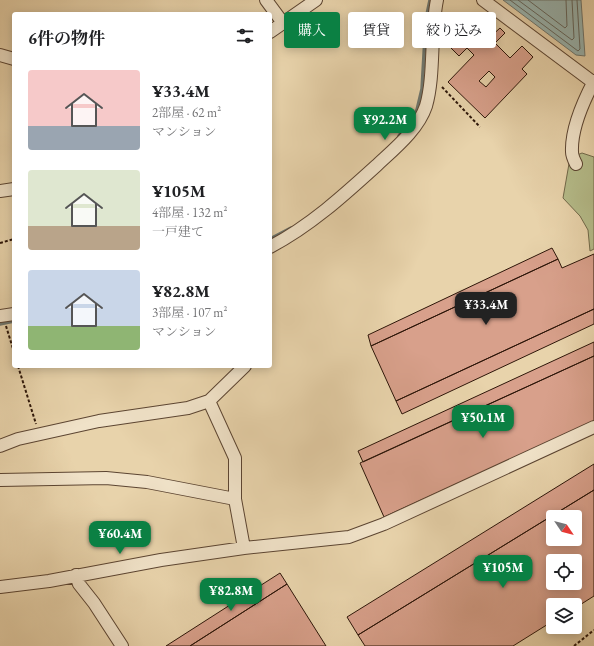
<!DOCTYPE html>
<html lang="ja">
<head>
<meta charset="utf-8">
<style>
	:root { --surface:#fff; --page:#f2f2f2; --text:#202124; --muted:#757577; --accent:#0b8043 }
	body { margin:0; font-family:"EB Garamond","Noto Serif JP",serif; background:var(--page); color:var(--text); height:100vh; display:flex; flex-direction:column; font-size:15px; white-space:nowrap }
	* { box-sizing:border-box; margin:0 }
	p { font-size:13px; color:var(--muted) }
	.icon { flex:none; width:22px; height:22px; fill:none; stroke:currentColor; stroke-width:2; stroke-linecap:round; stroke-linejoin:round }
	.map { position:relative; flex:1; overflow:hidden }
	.panel { position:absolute; left:12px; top:12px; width:260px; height:356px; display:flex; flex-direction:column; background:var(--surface); border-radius:4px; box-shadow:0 2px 10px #0003 }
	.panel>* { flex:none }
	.guide { position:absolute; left:284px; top:12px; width:250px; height:36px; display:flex; gap:8px }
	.needle { width:26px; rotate:125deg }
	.controls { position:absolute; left:546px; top:510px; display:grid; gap:8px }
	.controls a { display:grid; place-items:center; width:36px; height:36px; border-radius:4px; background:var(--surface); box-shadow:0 2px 10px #0003; font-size:20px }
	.price { position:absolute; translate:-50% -34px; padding:0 9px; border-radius:8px; background:var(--accent); color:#fff; font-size:13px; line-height:26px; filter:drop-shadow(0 1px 2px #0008) }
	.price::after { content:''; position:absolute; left:50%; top:24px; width:12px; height:9px; margin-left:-6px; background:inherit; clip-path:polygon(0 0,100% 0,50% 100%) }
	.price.selected { background:#222; color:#fff }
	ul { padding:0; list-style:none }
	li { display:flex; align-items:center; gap:12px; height:100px; padding:0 16px }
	li span { display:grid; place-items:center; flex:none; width:112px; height:80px; border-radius:4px; color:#555 }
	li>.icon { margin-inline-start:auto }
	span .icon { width:48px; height:48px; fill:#fffc; stroke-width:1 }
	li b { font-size:17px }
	h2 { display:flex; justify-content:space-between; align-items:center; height:48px; padding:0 16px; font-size:17px }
	.chip { padding:0 14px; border-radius:4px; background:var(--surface); box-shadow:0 2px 10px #0003; font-size:14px; line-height:36px }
	.chip.selected { background:var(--accent); color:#fff }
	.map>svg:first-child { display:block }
	.green { fill:#b5bc8a; stroke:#71694a }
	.water { fill:#99b6b2; stroke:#6e766e }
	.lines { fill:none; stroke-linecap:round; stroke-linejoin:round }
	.shore { stroke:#63665e; stroke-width:1 }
	.stream { stroke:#6e766e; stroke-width:3.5 }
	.building { fill:#d8a08b; stroke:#2d1609; fill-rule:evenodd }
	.minor-casing { stroke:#5c4532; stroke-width:14 }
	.path { stroke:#2d1609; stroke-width:2; stroke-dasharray:3 2; stroke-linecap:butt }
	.minor { stroke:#f0e2c8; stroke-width:12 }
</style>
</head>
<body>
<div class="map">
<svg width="594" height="646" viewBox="0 0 594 646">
	<rect width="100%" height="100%" fill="#e8d3ab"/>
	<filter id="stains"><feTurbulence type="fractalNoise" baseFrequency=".005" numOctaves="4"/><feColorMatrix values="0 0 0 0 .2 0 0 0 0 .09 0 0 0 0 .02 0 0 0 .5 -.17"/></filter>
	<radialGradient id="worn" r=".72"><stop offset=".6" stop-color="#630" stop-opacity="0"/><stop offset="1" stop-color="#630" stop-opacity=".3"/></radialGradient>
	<path class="green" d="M 582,153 L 594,157 L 594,249 L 590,251 L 588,230 L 580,216 L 563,198 L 570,158 Z"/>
	<path class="water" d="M 503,0 L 581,0 L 585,56 L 576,55 Z"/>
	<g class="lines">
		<path class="shore" d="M 510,0 L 578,51 L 580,49 L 577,0
			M 518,0 L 572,40 L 574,38 L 572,0
			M 528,0 L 565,28 L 567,26 L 566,0"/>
		<path class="stream" d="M 399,136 L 417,110 L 422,89 L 426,19 L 430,0
			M 270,239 L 291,228
			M 0,324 L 14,321"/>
	</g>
	<path class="building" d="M 463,15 L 488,39 L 500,28 L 505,33 L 495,43 L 510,58 L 522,46 L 533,57 L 522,69 L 527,74 L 485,118 L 448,82 L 474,55 L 467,48 L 459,56 L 447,44 L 454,36 L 448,30 ZM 489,71 L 495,77 L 486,87 L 479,81 Z
		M 552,248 L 558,259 L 371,346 L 368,335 Z
		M 594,254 L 594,309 L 396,401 L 371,346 L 558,259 L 562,268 Z
		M 594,309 L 594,324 L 402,414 L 396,401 Z
		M 594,342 L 594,356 L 363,462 L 358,451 Z
		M 594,356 L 594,421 L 384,517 L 360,463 Z
		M 594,464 L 594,490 L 358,635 L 347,617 Z
		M 594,490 L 594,596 L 575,608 L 575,605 L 553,605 L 553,621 L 513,646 L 365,646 L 358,635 ZM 553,517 L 575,517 L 575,539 L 553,539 ZM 553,561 L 575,561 L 575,583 L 553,583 Z
		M 280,573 L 287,584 L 190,646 L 166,646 Z
		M 287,584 L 326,646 L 190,646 Z"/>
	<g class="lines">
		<g class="minor-casing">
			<path id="minor" d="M 266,0 L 283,23
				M 483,0 L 594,83
				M 270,32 L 316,0
				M 0,55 L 14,59
				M 576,164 C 574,160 572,156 572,152 C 571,130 584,100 594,81
				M 0,191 L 14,189
				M 270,247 C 310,226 343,196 376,166 C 394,149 418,130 426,106 C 435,75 430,34 437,0
				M 0,316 L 14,314
				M 209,401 L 235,458 L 235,499 L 244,548
				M 0,446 L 18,439 L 99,421 L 188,408 L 209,401 L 245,366
				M 0,480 L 106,478 L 147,482 L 235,499
				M 76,575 L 79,584 L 94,603 L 122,646
				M 0,587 L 49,581 L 161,560 L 244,548 L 349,537 L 384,524 L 594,427"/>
		</g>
		<path class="path" d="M 442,87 L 480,127
			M 0,243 L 14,239
			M 6,326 L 14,352
			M 18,366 L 36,424
			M 574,646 L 594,630"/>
		<use href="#minor" class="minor"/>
	</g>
	<rect width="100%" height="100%" filter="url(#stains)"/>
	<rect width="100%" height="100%" fill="url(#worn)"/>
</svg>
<div class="controls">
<a><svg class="needle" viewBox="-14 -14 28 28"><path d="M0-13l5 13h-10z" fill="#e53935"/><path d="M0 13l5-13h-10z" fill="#757577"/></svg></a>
<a><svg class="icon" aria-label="locate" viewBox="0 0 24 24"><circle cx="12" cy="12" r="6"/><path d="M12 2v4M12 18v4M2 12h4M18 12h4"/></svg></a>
<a><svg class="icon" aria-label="layers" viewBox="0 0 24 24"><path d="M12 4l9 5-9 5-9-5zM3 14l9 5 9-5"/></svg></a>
</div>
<b class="price" style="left:385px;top:141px">¥92.2M</b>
<b class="price selected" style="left:486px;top:326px">¥33.4M</b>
<b class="price" style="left:483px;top:439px">¥50.1M</b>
<b class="price" style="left:120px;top:555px">¥60.4M</b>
<b class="price" style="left:503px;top:589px">¥105M</b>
<b class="price" style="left:231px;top:612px">¥82.8M</b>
<div class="guide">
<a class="chip selected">購入</a>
<a class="chip">賃貸</a>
<a class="chip">絞り込み</a>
</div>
<section class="panel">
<h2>6件の物件<svg class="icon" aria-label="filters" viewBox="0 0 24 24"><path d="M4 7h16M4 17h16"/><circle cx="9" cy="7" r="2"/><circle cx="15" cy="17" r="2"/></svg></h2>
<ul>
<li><span style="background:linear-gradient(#f6c9c9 70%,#9aa5b1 0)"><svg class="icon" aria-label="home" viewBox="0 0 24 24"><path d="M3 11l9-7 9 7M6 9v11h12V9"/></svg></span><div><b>¥33.4M</b><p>2部屋 · 62 m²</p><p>マンション</p></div></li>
<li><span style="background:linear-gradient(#dfe7d0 70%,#b9a48a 0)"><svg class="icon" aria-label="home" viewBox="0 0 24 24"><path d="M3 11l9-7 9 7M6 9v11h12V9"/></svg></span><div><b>¥105M</b><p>4部屋 · 132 m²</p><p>一戸建て</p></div></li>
<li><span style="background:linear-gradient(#c9d6e8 70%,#8fb573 0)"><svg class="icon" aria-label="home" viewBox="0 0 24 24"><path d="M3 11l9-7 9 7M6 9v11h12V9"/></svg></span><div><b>¥82.8M</b><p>3部屋 · 107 m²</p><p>マンション</p></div></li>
</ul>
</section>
</div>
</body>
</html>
